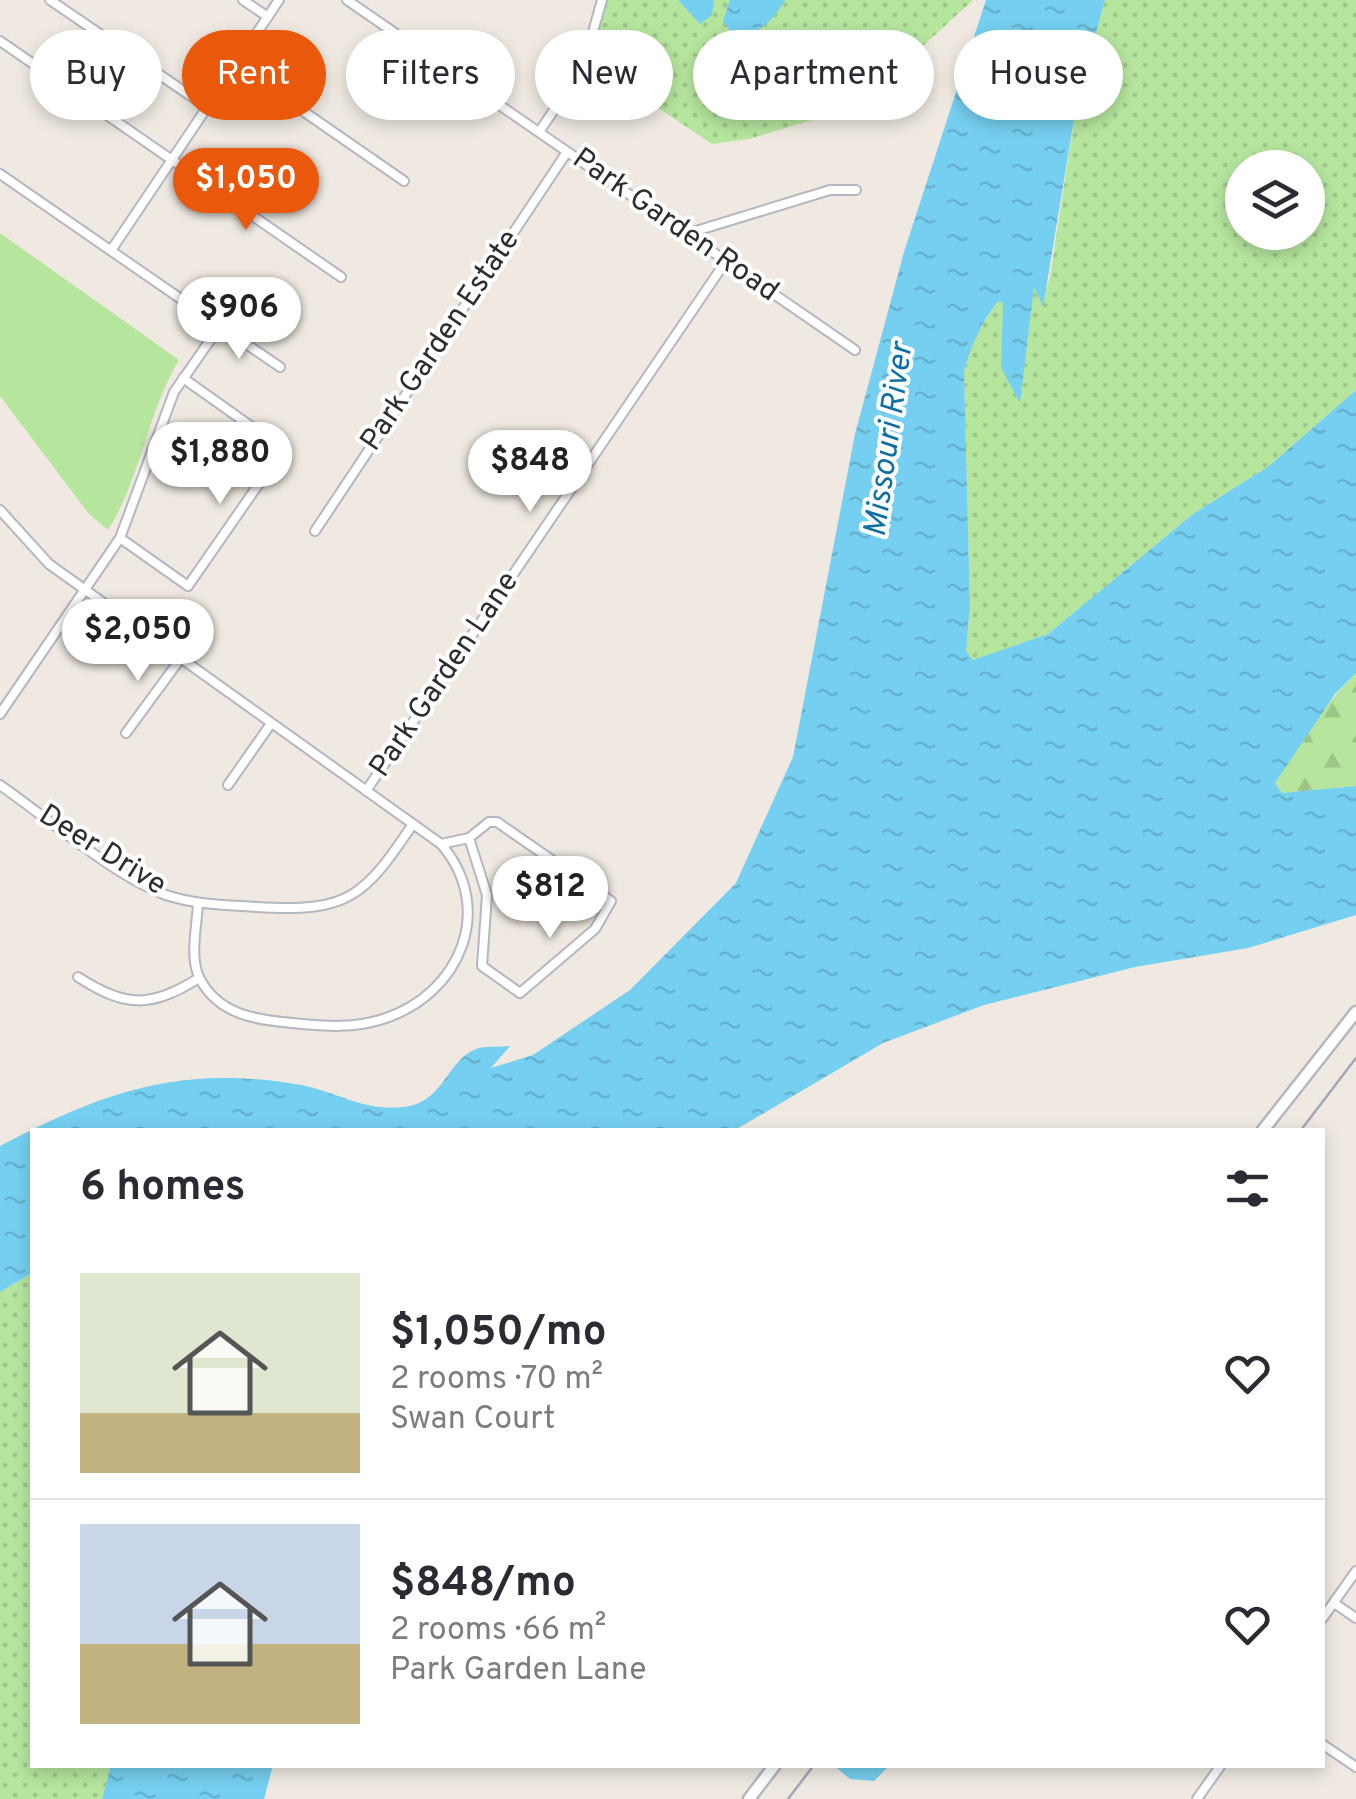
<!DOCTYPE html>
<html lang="en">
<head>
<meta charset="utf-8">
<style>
	:root { --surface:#fff; --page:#f7f7f7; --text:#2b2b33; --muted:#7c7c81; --line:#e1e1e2; --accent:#ea580c }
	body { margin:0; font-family:Overpass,sans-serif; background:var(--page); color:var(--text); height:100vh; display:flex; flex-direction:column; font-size:38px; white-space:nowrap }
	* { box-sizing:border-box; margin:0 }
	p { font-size:32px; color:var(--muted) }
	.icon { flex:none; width:55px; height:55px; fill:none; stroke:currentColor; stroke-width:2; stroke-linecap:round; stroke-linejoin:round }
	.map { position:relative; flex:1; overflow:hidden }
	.drawer { position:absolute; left:30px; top:1128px; width:1295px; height:640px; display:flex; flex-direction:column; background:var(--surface); border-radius:0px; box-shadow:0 5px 15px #0003 }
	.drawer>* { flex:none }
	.banner { position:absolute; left:30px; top:30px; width:1298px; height:90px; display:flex; gap:20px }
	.tools { position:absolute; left:1225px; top:150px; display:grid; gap:20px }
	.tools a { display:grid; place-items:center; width:100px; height:100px; border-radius:50%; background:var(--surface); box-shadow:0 5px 15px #0003; font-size:50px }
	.price { position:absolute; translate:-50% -85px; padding:0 22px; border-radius:35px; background:#fff; color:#222; font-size:32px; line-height:65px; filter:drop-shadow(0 2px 5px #0008) }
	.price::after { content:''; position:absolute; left:50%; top:60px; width:30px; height:22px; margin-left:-15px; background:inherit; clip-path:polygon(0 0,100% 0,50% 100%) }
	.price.on { background:var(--accent); color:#fff }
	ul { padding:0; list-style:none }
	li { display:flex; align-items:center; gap:30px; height:250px; padding:0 50px }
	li+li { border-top:2px solid var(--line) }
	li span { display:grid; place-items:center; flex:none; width:280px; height:200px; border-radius:0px; color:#555 }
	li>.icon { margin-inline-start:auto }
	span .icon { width:120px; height:120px; fill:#fffc; stroke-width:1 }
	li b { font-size:42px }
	h2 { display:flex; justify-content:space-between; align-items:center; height:120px; padding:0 50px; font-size:42px }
	.pill { padding:0 35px; border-radius:45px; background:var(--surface); box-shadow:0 5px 15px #0003; font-size:35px; line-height:90px }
	.pill.on { background:var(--accent); color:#fff }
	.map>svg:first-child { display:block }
	.grass { fill:url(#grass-dots); fill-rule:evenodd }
	.forest { fill:url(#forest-firs) }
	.park { fill:#b6e59e }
	.water { fill:url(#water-ripples) }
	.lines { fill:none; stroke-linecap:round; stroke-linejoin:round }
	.minor-casing { stroke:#b4b7c1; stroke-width:12 }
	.tertiary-casing { stroke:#b4b7c1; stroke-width:15 }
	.minor { stroke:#fff; stroke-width:8 }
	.tertiary { stroke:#fff; stroke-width:10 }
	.rail { stroke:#a3a6b8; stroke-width:2.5 }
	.labels { text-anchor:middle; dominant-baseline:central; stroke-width:8; stroke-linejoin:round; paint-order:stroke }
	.street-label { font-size:30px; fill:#2e2e2e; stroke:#fff }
	.water-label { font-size:32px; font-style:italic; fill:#0d6fa3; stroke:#fff }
</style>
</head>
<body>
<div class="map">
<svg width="1356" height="1799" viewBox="0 0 1356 1799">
	<defs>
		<pattern id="grass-dots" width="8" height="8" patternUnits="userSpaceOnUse" patternTransform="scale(2.5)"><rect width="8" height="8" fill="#b6e59e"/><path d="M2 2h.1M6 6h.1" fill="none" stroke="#9dc588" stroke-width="1.8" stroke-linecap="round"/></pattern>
		<pattern id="forest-firs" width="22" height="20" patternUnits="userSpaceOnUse" patternTransform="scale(2.5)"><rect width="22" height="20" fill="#b6e59e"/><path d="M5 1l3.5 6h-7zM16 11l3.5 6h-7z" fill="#9dc588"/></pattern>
		<pattern id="water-ripples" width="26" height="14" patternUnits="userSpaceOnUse" patternTransform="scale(2.5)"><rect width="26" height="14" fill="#75cff0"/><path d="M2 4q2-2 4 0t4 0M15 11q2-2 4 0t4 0" fill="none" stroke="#66b2ce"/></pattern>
	</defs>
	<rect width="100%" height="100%" fill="#efe9e1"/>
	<path class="grass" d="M 603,0 L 973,0 L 858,106 L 749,139 L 712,144 L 593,64 Z
		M 1105,0 L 1356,0 L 1356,390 L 1269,466 L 1193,514 L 1048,634 L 973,661 L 966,651 L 970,607 L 964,372 L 971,344 L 998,300 L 1004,303 L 1001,368 L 1034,284 L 1042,304 L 1050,277 L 1077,101 ZM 1242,168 L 1308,168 L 1308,232 L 1242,232 Z
		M 32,1273 L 32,1765 L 111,1765 L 102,1799 L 0,1799 L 0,1292 Z"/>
	<path class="forest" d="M 1356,673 L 1356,786 L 1282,793 L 1275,783 C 1297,744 1324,705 1356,673 Z"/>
	<path class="park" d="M 0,233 L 179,360 C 147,413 141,478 108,530 L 89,514 L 0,396 Z"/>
	<path class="water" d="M 678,0 L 714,0 L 712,15 L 700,24 Z
		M 730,0 L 785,0 C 772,22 760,33 735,38 L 723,21 Z
		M 986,0 L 1105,0 L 1077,101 L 1043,307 L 1034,287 L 1020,403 L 1001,368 L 1003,303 L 998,301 C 981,324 971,344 964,372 L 970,607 L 966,651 L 973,660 L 1048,634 L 1193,514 L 1269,466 L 1356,390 L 1356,673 L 1335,694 L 1275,783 L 1282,793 L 1356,786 L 1356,915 L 1248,948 L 1135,967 L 984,1005 L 883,1043 L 735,1130 L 32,1130 L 32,1273 L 0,1292 L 0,1146 C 105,1091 180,1064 301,1085 C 338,1092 364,1112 404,1107 C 446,1102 446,1058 479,1048 C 488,1046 501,1047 510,1046 L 491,1068 L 533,1055 L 630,990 L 736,883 L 793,757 L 855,434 L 904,252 Z
		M 111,1765 L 273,1765 L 264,1799 L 102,1799 Z
		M 833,1765 L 890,1765 L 874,1781 L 850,1779 Z"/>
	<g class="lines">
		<g class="minor-casing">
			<path id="minor" d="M 50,0 L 207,107
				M 243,0 L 268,17
				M 347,0 L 855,350
				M 0,41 L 341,277
				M 235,64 L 404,181
				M 539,132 L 583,67 L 602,0
				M 0,174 L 220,326 L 174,392 L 120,538 L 0,714
				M 686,234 L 830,190 L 856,190
				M 112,249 L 279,0
				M 220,326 L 280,367
				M 0,510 L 49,564 L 441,844 C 496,908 461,994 383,1019 C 352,1029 324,1026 292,1023 C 257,1020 219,1015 200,979 C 189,959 197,926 198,903
				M 315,531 L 567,152
				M 120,538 L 188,586 L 283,449 L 183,378
				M 126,733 L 181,658
				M 0,785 C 46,817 116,877 166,895 C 196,905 227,905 257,907 C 348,913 364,897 413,824
				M 228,785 L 270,725
				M 366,791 L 726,261
				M 441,844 L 469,838 L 489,822 L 497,822 L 611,901 L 595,929 L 520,993 L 482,966 L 487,895 L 469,838
				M 78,977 C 126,1008 151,1008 199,978
				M 1334,1603 L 1356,1618
				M 1322,1619 L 1356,1571
				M 1322,1744 L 1356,1767
				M 1197,1799 L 1221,1765"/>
		</g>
		<g class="tertiary-casing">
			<path id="tertiary" d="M 1263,1130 L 1356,1012
				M 749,1799 L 775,1765"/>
		</g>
		<use href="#minor" class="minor"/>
		<use href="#tertiary" class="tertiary"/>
		<path class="rail" d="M 1301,1130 L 1356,1058
			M 788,1799 L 814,1765"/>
	</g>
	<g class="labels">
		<g class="street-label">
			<text transform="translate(675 226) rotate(35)">Park Garden Road</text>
			<text transform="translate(441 341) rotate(-56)">Park Garden Estate</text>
			<text transform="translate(445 675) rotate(-56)">Park Garden Lane</text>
			<text transform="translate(102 851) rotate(32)">Deer Drive</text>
		</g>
		<g class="water-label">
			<text transform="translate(890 440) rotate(-82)">Missouri River</text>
		</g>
	</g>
</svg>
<div class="tools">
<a><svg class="icon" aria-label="layers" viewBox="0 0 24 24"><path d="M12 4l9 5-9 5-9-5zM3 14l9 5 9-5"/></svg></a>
</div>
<b class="price on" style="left:246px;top:233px">$1,050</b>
<b class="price" style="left:239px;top:362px">$906</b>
<b class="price" style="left:220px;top:507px">$1,880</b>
<b class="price" style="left:530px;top:515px">$848</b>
<b class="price" style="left:138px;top:684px">$2,050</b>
<b class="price" style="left:550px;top:941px">$812</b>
<div class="banner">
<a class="pill">Buy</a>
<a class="pill on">Rent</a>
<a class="pill">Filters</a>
<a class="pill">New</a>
<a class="pill">Apartment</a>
<a class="pill">House</a>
</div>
<section class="drawer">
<h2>6 homes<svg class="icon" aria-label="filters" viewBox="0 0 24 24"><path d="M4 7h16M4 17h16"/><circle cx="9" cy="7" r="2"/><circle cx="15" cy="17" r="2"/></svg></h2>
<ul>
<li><span style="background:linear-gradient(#dfe7d0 70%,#c2b280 0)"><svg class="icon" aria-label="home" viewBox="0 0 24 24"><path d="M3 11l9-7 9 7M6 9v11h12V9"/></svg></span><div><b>$1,050/mo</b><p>2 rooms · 70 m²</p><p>Swan Court</p></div><svg class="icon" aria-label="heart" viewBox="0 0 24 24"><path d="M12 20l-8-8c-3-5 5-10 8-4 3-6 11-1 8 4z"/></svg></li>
<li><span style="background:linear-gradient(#c9d6e8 60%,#c2b280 0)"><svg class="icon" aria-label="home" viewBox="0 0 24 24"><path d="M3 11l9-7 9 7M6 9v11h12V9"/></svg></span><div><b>$848/mo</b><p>2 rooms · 66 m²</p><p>Park Garden Lane</p></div><svg class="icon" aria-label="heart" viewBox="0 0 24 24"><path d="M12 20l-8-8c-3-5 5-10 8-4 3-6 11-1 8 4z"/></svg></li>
</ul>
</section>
</div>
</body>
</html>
